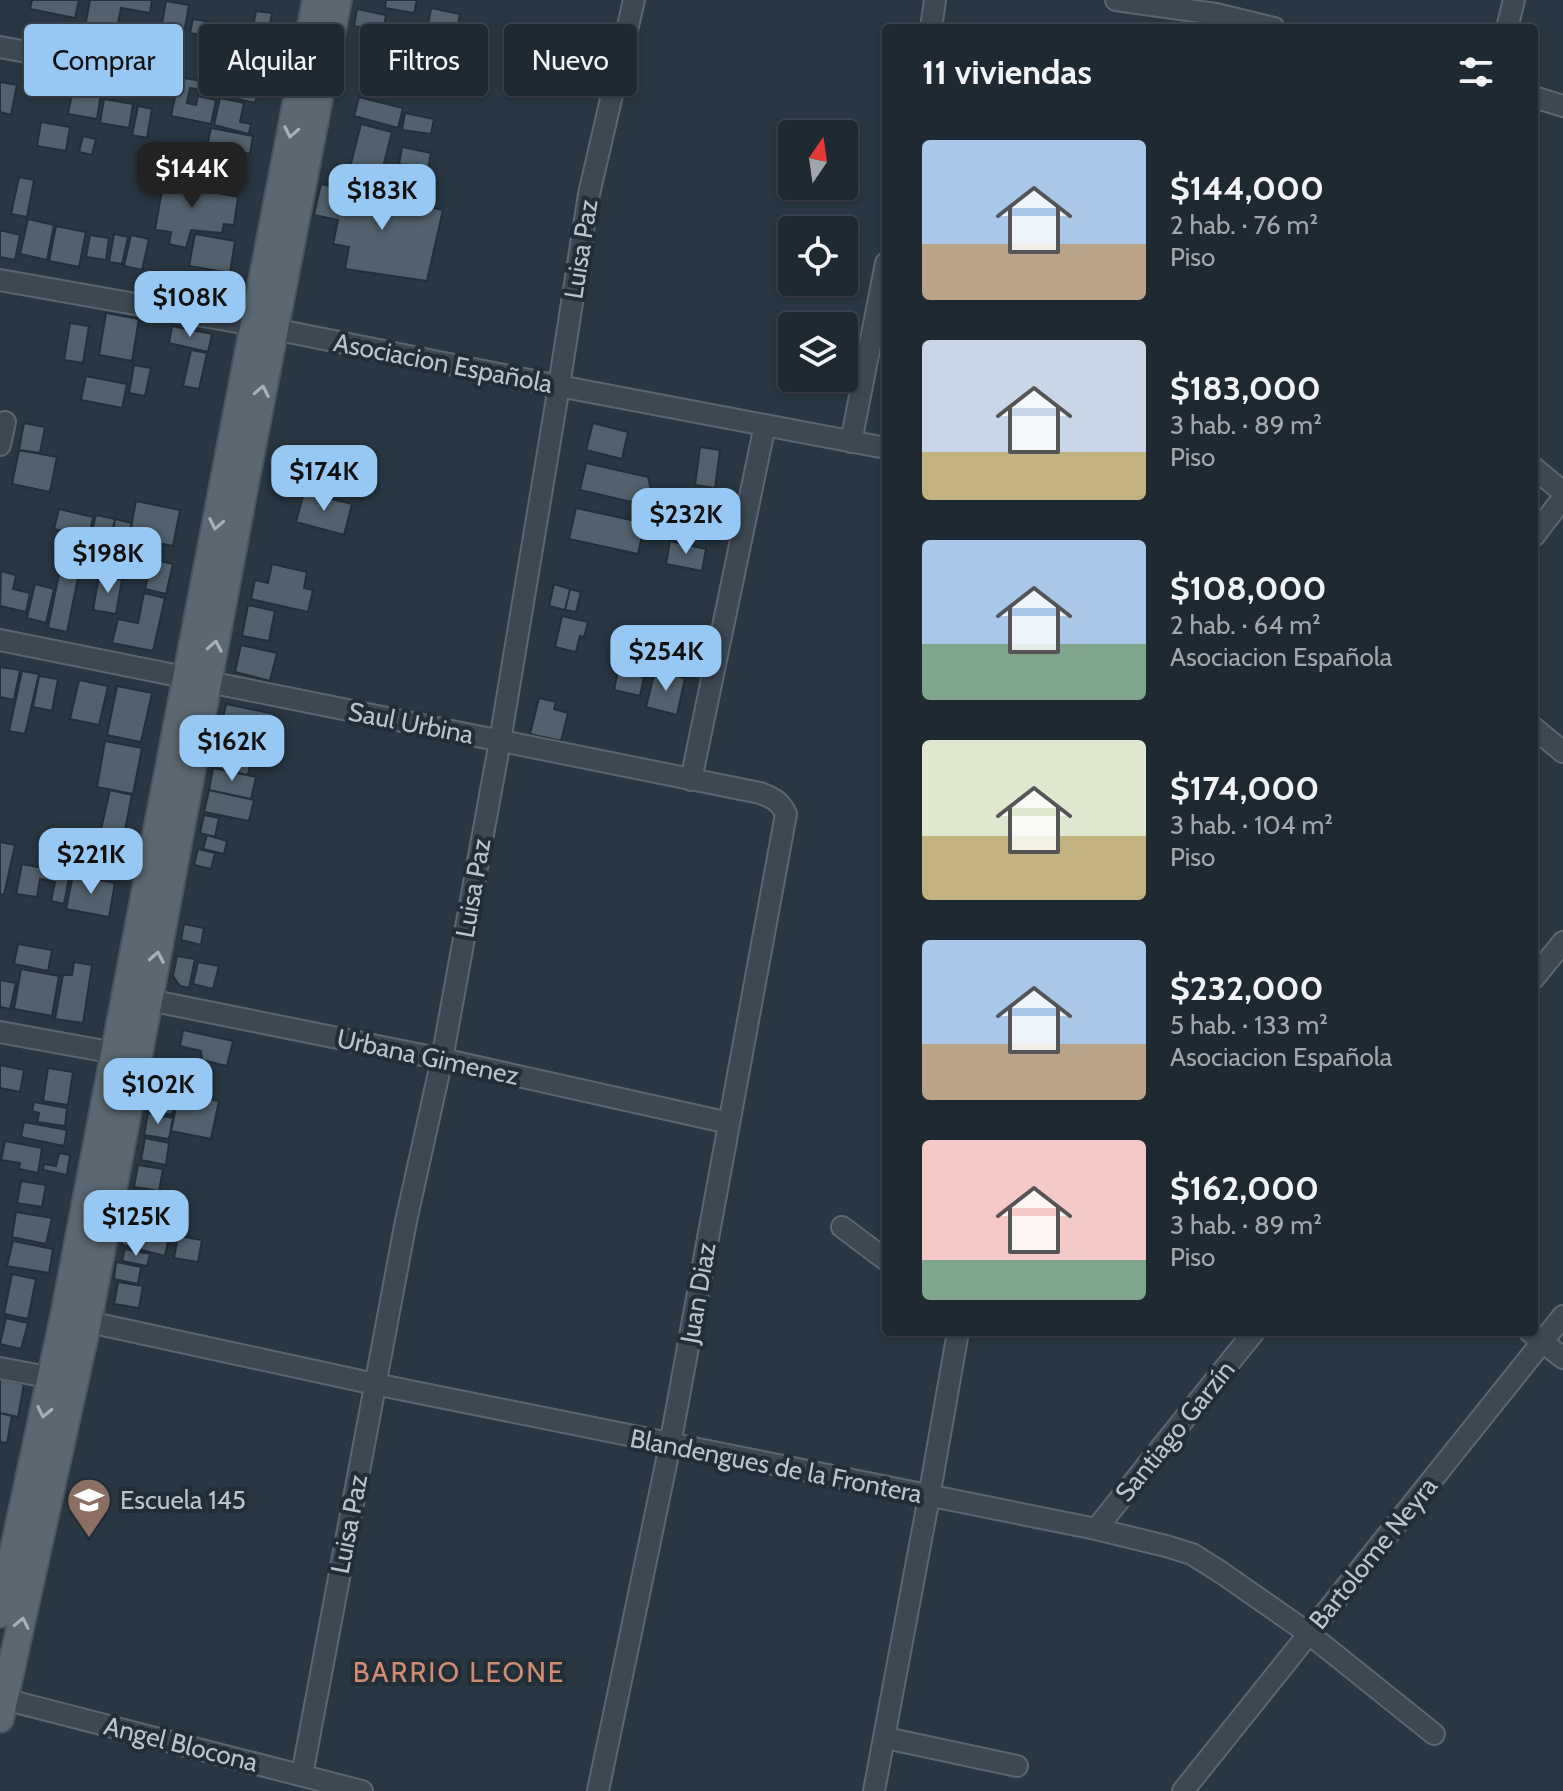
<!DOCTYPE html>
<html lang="es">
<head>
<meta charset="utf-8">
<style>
	:root { --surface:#1f2932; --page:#2c353e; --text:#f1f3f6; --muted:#a1a6ac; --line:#3c454d; --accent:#97c7f3 }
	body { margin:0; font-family:Cabin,sans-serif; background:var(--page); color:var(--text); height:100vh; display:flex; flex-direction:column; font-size:30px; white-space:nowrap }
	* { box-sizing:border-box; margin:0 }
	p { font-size:26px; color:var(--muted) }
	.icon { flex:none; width:44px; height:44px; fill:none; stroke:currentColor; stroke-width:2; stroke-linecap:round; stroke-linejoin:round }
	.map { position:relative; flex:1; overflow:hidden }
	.sheet { position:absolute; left:882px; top:24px; width:656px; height:1312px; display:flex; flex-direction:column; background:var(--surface); border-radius:8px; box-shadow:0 2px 6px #0004,0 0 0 2px var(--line) }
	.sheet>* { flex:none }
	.banner { position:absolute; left:24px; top:24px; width:738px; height:72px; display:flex; gap:16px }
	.needle { width:52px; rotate:13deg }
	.buttons { position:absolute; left:778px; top:120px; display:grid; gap:16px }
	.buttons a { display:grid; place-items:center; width:80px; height:80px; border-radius:8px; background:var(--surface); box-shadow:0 2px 6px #0004,0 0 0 2px var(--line); font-size:40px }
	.price { position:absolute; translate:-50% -68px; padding:0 18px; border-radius:16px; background:var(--accent); color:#111; font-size:26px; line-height:52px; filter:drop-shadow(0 2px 4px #0008) }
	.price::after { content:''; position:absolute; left:50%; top:48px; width:24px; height:18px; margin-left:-12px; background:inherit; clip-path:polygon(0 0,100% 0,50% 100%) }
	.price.on { background:#222; color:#fff }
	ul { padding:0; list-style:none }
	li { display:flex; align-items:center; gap:24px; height:200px; padding:0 40px }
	li span { display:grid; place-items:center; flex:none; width:224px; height:160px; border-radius:8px; color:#555 }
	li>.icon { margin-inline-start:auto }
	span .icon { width:96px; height:96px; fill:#fffc; stroke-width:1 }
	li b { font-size:34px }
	h2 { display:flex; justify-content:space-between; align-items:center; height:96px; padding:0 40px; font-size:34px }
	.pill { padding:0 28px; border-radius:8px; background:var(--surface); box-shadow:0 2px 6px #0004,0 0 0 2px var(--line); font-size:28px; line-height:72px }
	.pill.on { background:var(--accent); color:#111 }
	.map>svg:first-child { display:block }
	.building { fill:#52616c; stroke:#232f39; stroke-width:2 }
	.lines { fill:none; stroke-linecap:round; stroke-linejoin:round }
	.minor-casing { stroke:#5b666f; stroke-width:24 }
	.major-casing { stroke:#49545e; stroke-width:30 }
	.minor { stroke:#3d4852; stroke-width:20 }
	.major { stroke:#5b6871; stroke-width:26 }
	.oneway { stroke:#a7b1b9 }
	.labels { text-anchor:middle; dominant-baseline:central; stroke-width:8; stroke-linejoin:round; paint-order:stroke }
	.street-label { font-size:26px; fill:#bac3cb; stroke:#212d37 }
	.poi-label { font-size:26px; fill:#bac3cb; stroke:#212d37; text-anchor:start }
	.neighbourhood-label { font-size:28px; letter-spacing:2px; fill:#d18c6f; stroke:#212d37 }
</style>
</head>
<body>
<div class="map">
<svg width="1563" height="1791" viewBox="0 0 1563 1791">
	<rect width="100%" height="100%" fill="#293742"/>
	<path class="building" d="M 32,0 L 79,0 L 75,18 L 30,9 Z
		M 90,0 L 152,0 L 150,13 L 121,8 L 115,39 L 84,32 Z
		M 386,0 L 417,0 L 414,13 L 385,8 Z
		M 166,1 L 189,5 L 183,39 L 160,34 Z
		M 431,8 L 460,14 L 457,30 L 428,25 Z
		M 357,9 L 386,15 L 383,31 L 354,26 Z
		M 256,11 L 272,13 L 268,35 L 252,32 Z
		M 193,19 L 218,23 L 215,38 L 190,33 Z
		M 416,26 L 458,35 L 454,51 L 413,42 Z
		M 381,37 L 410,43 L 408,58 L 378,54 Z
		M 245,39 L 265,42 L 257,88 L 237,85 Z
		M 417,53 L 446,59 L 443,75 L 414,70 Z
		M 373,56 L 412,64 L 406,94 L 369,84 Z
		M 219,61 L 239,65 L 236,80 L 215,76 Z
		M 179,77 L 218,84 L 216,93 L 190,88 L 187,103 L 196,105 L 198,96 L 216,100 L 211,124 L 171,116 Z
		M 0,82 L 17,85 L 11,115 L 0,112 Z
		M 74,83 L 102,87 L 97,119 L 68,114 Z
		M 227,84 L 258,91 L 255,103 L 224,96 Z
		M 359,97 L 403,108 L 398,128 L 354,116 Z
		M 220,98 L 244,103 L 240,122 L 251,124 L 249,134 L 214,125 Z
		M 104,99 L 133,104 L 129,128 L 100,123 Z
		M 138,106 L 152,109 L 147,138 L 132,135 Z
		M 405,113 L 434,119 L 431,134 L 402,130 Z
		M 41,122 L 70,127 L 66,151 L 37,146 Z
		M 361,124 L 392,132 L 379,183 L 348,175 Z
		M 211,128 L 253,136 L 250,154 L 207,146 Z
		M 83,136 L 96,139 L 92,155 L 79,152 Z
		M 184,147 L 213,153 L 210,169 L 181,164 Z
		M 402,147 L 431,153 L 428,169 L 399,164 Z
		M 216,153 L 244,158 L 241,173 L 214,168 Z
		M 166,167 L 180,170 L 177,185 L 238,197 L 234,225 L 224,224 L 222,233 L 191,230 L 186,248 L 169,244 L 171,232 L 155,230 Z
		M 223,176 L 237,178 L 235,189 L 222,187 Z
		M 19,177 L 34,180 L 27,217 L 11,214 Z
		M 321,184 L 443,210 L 427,281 L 345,269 L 349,247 L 333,244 L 338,220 L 314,215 Z
		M 28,219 L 54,225 L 47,260 L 20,254 Z
		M 56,226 L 86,232 L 79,267 L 49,261 Z
		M 0,230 L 20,235 L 15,260 L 0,257 Z
		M 114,234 L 128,237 L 122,264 L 109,262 Z
		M 195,234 L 235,241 L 230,273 L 189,266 Z
		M 90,235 L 109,238 L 106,260 L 86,257 Z
		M 131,235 L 149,239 L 142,270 L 124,266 Z
		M 106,313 L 139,319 L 132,361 L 99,355 Z
		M 70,323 L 89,326 L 83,363 L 64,360 Z
		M 172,326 L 212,334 L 208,352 L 169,343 Z
		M 191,350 L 207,353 L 199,389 L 183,386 Z
		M 134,365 L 151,368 L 145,396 L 129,393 Z
		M 86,376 L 127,384 L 122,408 L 81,400 Z
		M 24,423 L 45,427 L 40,453 L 19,450 Z
		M 593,423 L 628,432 L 622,459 L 586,450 Z
		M 700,447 L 720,450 L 715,488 L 695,485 Z
		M 19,450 L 57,457 L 50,492 L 12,484 Z
		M 586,463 L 648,477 L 654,501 L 653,507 L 580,490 Z
		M 304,492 L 352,504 L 344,535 L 296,522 Z
		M 136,501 L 180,510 L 173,546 L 129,537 Z
		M 576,508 L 645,523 L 638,554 L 569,539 Z
		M 59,509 L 93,517 L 89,537 L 54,529 Z
		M 96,515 L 115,519 L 112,538 L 91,534 Z
		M 115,519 L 132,523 L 129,537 L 112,534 Z
		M 670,541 L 706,549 L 702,571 L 666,564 Z
		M 152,559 L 173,564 L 166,594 L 145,589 Z
		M 272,564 L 307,572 L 304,588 L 313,590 L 308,612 L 251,599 L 255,580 L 268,583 Z
		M 1,571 L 16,575 L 13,589 L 30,593 L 26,612 L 0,606 Z
		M 59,574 L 78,578 L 67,632 L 48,628 Z
		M 99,576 L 122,580 L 116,614 L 93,610 Z
		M 35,584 L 54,589 L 46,623 L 27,618 Z
		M 554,584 L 570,589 L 565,610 L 549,606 Z
		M 570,589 L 581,592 L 576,612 L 565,610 Z
		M 144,593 L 165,598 L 153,651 L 112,643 L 118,619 L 138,623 Z
		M 248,605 L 275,611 L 269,641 L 242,636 Z
		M 562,616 L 588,622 L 584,637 L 580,636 L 576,652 L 555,647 Z
		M 241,645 L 277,653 L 270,681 L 235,672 Z
		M 0,667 L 20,670 L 14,700 L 0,697 Z
		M 22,671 L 39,674 L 25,734 L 9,731 Z
		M 618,671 L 644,677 L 640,696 L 614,690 Z
		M 655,671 L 685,678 L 677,715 L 646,707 Z
		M 39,676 L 58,679 L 52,711 L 33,707 Z
		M 79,680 L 108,686 L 99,725 L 70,719 Z
		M 117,686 L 152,693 L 141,742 L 107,735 Z
		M 539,698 L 556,702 L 554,709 L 568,713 L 561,741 L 530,734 Z
		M 226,704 L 274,714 L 269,739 L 221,729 Z
		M 219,731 L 242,736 L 238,753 L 252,756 L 248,775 L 212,767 Z
		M 105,741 L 142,748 L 133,794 L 97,787 Z
		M 213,768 L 256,777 L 251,799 L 209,790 Z
		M 110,790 L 132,795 L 123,839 L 100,834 Z
		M 209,790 L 254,800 L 249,821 L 204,812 Z
		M 204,815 L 219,818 L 215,837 L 200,833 Z
		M 85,830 L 118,837 L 114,859 L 80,852 Z
		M 207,835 L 227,841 L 224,854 L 203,849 Z
		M 0,842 L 15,845 L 4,895 L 0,894 Z
		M 198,849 L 215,853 L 211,869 L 194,865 Z
		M 81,857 L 112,863 L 109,878 L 78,872 Z
		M 22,864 L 70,873 L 64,904 L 51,901 L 55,882 L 40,879 L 37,897 L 16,894 Z
		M 73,875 L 115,883 L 109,917 L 66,909 Z
		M 184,924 L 204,928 L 201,945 L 181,940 Z
		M 18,944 L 52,950 L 48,971 L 14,964 Z
		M 177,956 L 195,959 L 189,988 L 180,986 L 173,976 Z
		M 74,962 L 92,965 L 83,1023 L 55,1019 L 63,975 L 72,975 Z
		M 198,962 L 219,966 L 213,989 L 193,984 Z
		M 21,969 L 59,976 L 52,1016 L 14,1009 Z
		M 0,980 L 16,983 L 10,1009 L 0,1007 Z
		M 183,1030 L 233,1041 L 227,1066 L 202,1060 L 201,1051 L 180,1046 Z
		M 158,1060 L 178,1064 L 174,1086 L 154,1082 Z
		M 0,1065 L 24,1070 L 20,1092 L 0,1088 Z
		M 182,1067 L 206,1071 L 203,1093 L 178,1089 Z
		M 48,1068 L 73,1072 L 68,1105 L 43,1101 Z
		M 154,1084 L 177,1089 L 172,1115 L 149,1110 Z
		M 179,1093 L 219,1101 L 211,1139 L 171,1131 Z
		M 34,1102 L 67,1108 L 65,1126 L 37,1122 L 39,1113 L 32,1111 Z
		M 148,1113 L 173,1118 L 169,1139 L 144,1135 Z
		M 24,1122 L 67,1130 L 64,1146 L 21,1137 Z
		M 145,1138 L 169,1143 L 166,1165 L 141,1160 Z
		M 5,1141 L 42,1148 L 38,1173 L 19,1169 L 20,1163 L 1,1160 Z
		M 59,1153 L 70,1155 L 67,1175 L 43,1170 L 44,1164 L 56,1166 Z
		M 138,1165 L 163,1169 L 159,1191 L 134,1187 Z
		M 21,1181 L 46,1185 L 42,1207 L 17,1203 Z
		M 133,1198 L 158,1202 L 154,1224 L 129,1220 Z
		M 16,1212 L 52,1218 L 46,1244 L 12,1237 Z
		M 125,1223 L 170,1232 L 165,1256 L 122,1245 Z
		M 178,1236 L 202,1240 L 198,1262 L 174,1258 Z
		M 13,1241 L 53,1249 L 49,1273 L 7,1266 Z
		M 125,1249 L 150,1254 L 147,1266 L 122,1261 Z
		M 116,1262 L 141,1267 L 138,1284 L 114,1279 Z
		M 12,1274 L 36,1279 L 28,1319 L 4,1314 Z
		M 118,1282 L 143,1286 L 139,1308 L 114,1304 Z
		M 6,1318 L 28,1323 L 21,1349 L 0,1344 Z
		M 0,1379 L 24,1384 L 18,1417 L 0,1413 Z
		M 0,1413 L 12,1416 L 7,1443 L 0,1442 Z"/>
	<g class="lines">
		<g class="minor-casing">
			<path id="minor" d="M 1116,0 L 1216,14 L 1274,28
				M 931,28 L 935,0
				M 1507,28 L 1514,0
				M 0,47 L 163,77
				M 1534,97 L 1563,106
				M 0,280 L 254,325 L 559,386 L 886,448
				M 851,442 L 886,263
				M 0,445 L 5,422
				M 1534,468 L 1563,492
				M 1534,536 L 1563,498
				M 0,640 L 760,793 C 773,798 780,801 786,814 L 670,1445 L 598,1791
				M 1534,728 L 1563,752
				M 691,780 L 765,425
				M 1534,978 L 1563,942
				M 134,997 L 442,1059 L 729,1123
				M 0,1032 L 126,1055
				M 842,1227 L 886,1260
				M 75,1319 L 375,1384 L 1096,1529 L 1166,1546 L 1192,1554 L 1222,1573 L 1308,1633 L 1434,1734
				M 1530,1332 L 1563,1358
				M 0,1368 L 63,1380
				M 1096,1529 L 1254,1332
				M 0,1698 L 362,1791
				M 886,1738 L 1017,1766
				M 302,1775 L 406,1221 L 442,1059 L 500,741 L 559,386 L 589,194 L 634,0
				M 874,1791 L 929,1497 L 958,1332
				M 1183,1791 L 1563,1316"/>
		</g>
		<g class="major-casing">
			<path id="major" d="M 0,1614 L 64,1316 L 316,0
				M 0,1719 L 88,1321 L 149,1000 L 244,489 L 338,0"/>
		</g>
		<use href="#minor" class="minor"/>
		<use href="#major" class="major"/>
	</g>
	<defs><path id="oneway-chevron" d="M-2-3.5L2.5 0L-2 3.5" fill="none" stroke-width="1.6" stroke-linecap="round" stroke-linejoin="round" transform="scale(2)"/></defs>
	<g class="oneway">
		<use href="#oneway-chevron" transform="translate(291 132) rotate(101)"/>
		<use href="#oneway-chevron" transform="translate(262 391) rotate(-79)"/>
		<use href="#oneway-chevron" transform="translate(216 524) rotate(101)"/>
		<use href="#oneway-chevron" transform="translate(215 646) rotate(-80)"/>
		<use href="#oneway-chevron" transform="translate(157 957) rotate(-80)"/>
		<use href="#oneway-chevron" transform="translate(44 1412) rotate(102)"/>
		<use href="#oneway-chevron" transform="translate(22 1623) rotate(-78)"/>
	</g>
	<defs>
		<g id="school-pin" transform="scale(2.3)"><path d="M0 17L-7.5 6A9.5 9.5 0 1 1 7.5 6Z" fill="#8d6e63" stroke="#212d37"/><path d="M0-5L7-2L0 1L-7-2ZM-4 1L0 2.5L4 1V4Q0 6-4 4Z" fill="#fff"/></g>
	</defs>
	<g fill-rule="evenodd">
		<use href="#school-pin" x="89" y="1500"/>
	</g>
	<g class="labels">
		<g class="street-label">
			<text transform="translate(581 249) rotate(-81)">Luisa Paz</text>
			<text transform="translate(443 363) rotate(11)">Asociacion Española</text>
			<text transform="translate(411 723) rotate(11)">Saul Urbina</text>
			<text transform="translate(473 888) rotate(-80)">Luisa Paz</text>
			<text transform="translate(428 1057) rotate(12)">Urbana Gimenez</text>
			<text transform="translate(698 1293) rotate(-80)">Juan Diaz</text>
			<text transform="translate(1175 1431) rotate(-51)">Santiago Garzín</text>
			<text transform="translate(776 1466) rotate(11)">Blandengues de la Frontera</text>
			<text transform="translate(349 1524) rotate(-79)">Luisa Paz</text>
			<text transform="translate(1373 1553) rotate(-51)">Bartolome Neyra</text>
			<text transform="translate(181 1744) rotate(14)">Angel Blocona</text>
		</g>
		<g class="poi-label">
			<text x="120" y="1500">Escuela 145</text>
		</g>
		<g class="neighbourhood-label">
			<text x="459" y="1672">BARRIO LEONE</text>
		</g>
	</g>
</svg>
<div class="buttons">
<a><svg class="needle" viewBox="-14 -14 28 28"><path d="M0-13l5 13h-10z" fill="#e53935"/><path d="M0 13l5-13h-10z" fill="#a1a6ac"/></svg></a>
<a><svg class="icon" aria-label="locate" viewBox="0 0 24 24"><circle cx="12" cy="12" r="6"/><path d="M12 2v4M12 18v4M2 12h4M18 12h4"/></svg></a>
<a><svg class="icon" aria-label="layers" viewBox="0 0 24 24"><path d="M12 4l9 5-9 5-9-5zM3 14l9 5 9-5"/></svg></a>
</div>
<b class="price on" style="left:192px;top:210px">$144K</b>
<b class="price" style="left:382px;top:232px">$183K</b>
<b class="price" style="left:190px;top:339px">$108K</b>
<b class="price" style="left:324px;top:513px">$174K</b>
<b class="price" style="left:686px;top:556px">$232K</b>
<b class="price" style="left:108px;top:595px">$198K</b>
<b class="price" style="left:666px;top:693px">$254K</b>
<b class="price" style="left:232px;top:783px">$162K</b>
<b class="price" style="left:91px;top:896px">$221K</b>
<b class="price" style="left:158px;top:1126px">$102K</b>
<b class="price" style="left:136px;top:1258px">$125K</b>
<div class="banner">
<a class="pill on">Comprar</a>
<a class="pill">Alquilar</a>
<a class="pill">Filtros</a>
<a class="pill">Nuevo</a>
</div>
<section class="sheet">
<h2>11 viviendas<svg class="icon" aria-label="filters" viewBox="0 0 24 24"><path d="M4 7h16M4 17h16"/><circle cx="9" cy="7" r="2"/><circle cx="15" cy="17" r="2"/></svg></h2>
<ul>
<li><span style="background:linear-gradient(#a9c7e8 65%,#b9a48a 0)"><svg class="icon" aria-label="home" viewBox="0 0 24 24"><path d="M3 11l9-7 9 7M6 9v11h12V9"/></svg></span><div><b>$144,000</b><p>2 hab. · 76 m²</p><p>Piso</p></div></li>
<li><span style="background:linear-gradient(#c9d6e8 70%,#c2b280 0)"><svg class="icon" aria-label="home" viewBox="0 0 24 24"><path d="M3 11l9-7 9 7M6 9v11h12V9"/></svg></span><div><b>$183,000</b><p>3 hab. · 89 m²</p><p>Piso</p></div></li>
<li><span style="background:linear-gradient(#a9c7e8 65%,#7fa58c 0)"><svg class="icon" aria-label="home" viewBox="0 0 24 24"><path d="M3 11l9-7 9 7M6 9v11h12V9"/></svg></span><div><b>$108,000</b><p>2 hab. · 64 m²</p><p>Asociacion Española</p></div></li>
<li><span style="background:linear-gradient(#dfe7d0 60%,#c2b280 0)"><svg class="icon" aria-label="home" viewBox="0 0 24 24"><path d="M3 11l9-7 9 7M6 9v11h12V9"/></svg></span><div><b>$174,000</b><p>3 hab. · 104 m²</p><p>Piso</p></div></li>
<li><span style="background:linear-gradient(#a9c7e8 65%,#b9a48a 0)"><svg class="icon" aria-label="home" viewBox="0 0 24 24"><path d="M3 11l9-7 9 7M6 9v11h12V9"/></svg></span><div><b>$232,000</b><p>5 hab. · 133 m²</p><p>Asociacion Española</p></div></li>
<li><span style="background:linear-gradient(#f6c9c9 75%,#7fa58c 0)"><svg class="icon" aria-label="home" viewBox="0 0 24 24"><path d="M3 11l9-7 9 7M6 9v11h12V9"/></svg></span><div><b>$162,000</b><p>3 hab. · 89 m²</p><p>Piso</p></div></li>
</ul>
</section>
</div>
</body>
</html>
